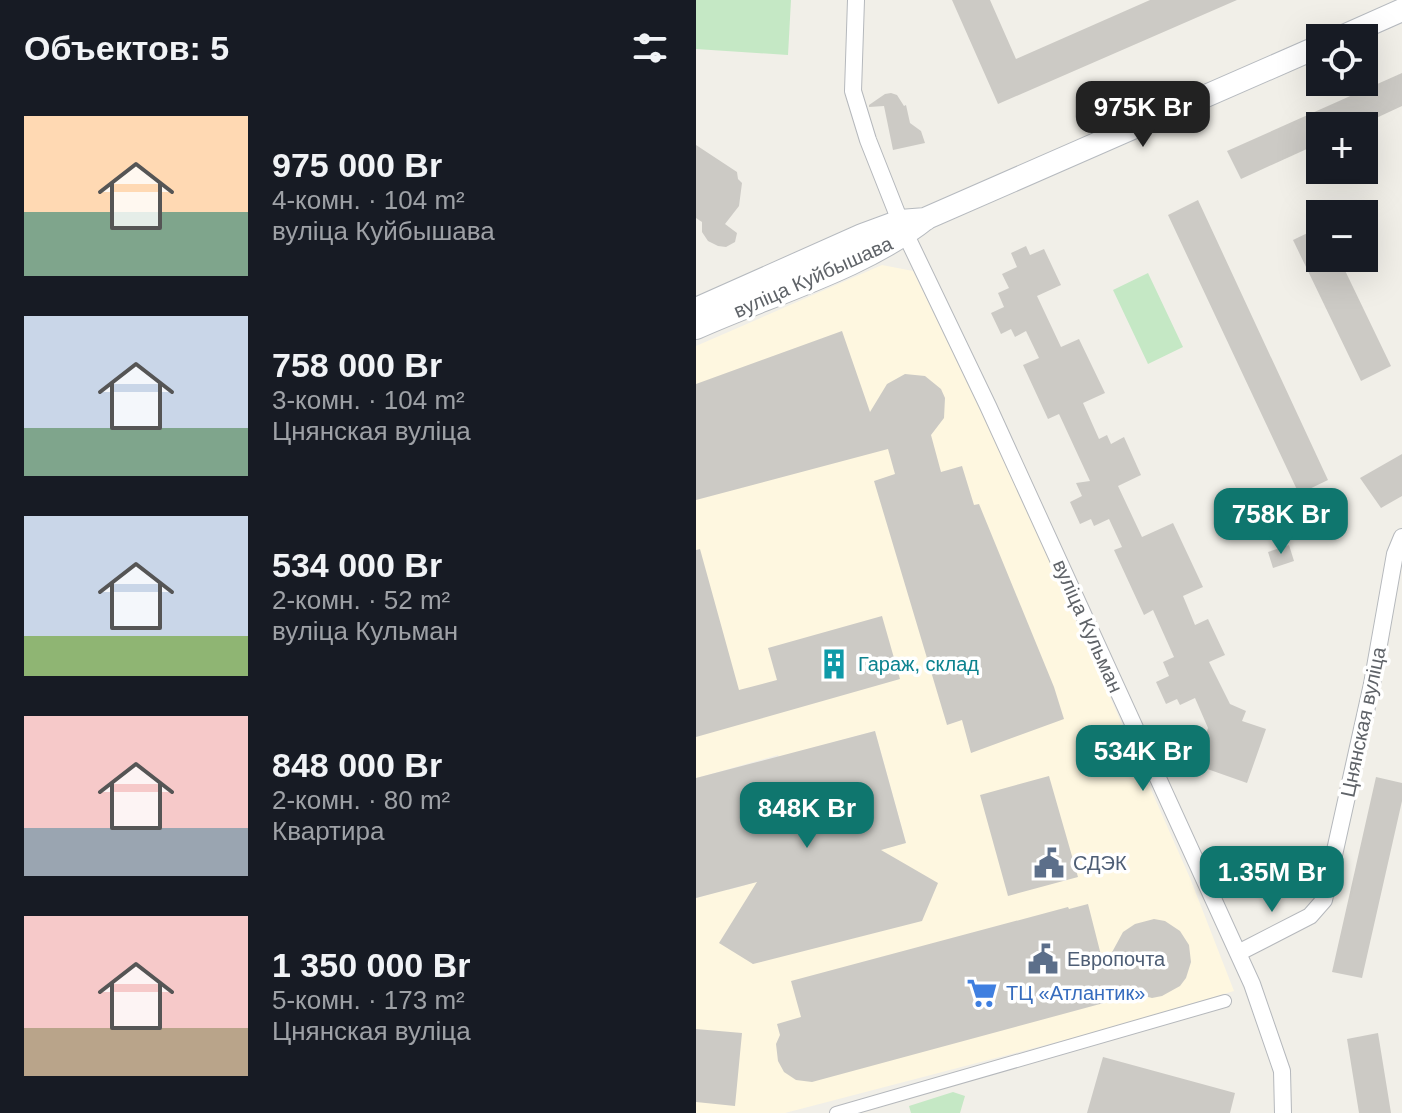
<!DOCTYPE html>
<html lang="ru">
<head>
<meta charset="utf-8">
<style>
	:root { --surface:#171b24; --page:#20242c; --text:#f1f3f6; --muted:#9ea1a6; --accent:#0f766e }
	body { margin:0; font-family:Arial,sans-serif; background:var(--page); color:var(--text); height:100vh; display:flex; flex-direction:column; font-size:30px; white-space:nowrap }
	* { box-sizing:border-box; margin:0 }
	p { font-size:26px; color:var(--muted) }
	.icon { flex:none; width:44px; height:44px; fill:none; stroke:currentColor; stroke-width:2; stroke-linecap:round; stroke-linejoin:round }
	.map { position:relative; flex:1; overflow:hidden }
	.sheet { display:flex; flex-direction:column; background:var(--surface); width:696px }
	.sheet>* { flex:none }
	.tools { position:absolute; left:610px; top:24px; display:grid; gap:16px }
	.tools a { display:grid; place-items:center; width:72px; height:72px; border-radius:0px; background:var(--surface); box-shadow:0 8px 32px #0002; font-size:40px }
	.price { position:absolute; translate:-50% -68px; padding:0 18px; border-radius:16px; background:var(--accent); color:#fff; font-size:26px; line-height:52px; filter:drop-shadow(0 2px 4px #0008) }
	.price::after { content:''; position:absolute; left:50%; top:48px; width:24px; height:18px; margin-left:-12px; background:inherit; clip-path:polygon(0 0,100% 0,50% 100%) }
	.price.current { background:#222; color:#fff }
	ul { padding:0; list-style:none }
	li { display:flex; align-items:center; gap:24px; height:200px; padding:0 24px }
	li span { display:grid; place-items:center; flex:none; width:224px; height:160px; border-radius:0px; color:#555 }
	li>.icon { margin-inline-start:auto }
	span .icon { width:96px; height:96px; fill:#fffc; stroke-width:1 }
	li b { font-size:34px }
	h2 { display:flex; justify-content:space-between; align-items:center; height:96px; padding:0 24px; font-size:34px }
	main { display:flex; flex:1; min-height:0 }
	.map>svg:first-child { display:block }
	.commercial { fill:#fef7e0; fill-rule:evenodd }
	.green { fill:#c5e8c5 }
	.building { fill:#cccac5 }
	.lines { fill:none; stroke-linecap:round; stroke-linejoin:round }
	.pedestrian-casing { stroke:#b5b8bc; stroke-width:14 }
	.minor-casing { stroke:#b5b8bc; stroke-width:18 }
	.secondary-casing { stroke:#b6babf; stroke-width:24 }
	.pedestrian { stroke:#fff; stroke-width:12 }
	.minor { stroke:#fff; stroke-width:16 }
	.secondary { stroke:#fff; stroke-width:22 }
	.labels { text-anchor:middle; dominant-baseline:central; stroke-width:7; stroke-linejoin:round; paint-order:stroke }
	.street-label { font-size:20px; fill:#5f6368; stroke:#fff }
	.culture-label { font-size:20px; fill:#0d838f; stroke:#fff; text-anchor:start }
	.service-label { font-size:20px; fill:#4e5e75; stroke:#fff; text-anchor:start }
	.shop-label { font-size:20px; fill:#366cbe; stroke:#fff; text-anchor:start }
</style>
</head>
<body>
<main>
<section class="sheet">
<h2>Объектов: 5<svg class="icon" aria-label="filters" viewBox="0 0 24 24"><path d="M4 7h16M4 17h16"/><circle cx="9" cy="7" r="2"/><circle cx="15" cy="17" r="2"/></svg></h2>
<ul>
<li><span style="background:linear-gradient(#ffd9b3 60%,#7fa58c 0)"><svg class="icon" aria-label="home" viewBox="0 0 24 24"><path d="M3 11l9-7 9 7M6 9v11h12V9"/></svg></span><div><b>975 000 Br</b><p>4-комн. · 104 m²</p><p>вуліца Куйбышава</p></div></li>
<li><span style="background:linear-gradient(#c9d6e8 70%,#7fa58c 0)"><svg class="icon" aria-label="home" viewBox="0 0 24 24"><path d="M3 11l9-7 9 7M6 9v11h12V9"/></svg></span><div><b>758 000 Br</b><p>3-комн. · 104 m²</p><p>Цнянская вуліца</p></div></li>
<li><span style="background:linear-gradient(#c9d6e8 75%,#8fb573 0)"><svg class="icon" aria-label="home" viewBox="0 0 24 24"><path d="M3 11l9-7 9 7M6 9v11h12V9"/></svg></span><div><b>534 000 Br</b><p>2-комн. · 52 m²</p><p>вуліца Кульман</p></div></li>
<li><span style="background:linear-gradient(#f6c9c9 70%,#9aa5b1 0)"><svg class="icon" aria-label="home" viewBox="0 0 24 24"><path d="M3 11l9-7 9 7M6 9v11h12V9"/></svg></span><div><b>848 000 Br</b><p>2-комн. · 80 m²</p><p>Квартира</p></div></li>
<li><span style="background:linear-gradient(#f6c9c9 70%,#b9a48a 0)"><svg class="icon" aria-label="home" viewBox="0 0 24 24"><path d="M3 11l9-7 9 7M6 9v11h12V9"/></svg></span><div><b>1 350 000 Br</b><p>5-комн. · 173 m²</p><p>Цнянская вуліца</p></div></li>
</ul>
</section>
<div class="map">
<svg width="706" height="1113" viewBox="0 0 706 1113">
	<rect width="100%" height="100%" fill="#f1efe8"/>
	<path class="commercial" d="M 186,265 L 217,271 L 313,468 L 494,878 L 538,991 L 411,1029 L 89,1113 L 0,1113 L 0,898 L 17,893 L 0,832 L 0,346 ZM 179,731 L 210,843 L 128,865 L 98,753 ZM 82,755 L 113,867 L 32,890 L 1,778 Z"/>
	<path class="green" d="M 0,0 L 95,0 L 92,55 L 0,49 Z
		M 452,273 L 487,347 L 452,364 L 417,290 Z
		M 257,1092 L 269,1096 L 264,1113 L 215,1113 L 213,1106 Z"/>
	<path class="building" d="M 256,0 L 294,0 L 320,59 L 454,0 L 541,0 L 302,104 Z
		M 706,73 L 706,106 L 663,126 L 624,126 L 624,143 L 545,179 L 531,151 Z
		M 195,93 L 201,95 L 208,106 L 210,105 L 214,123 L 225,131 L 229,143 L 197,150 L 188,106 L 173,107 L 173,105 L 189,94 Z
		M 0,145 L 41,172 L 42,179 L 46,183 L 43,206 L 29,224 L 41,233 L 39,242 L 30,247 L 22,246 L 12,241 L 6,232 L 6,222 L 0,218 Z
		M 502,200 L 632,480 L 603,494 L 472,215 Z
		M 624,227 L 624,258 L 643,258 L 695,366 L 665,381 L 597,240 Z
		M 330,246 L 334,255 L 348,249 L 365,285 L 341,296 L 365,347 L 383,339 L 409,393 L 387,403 L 403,439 L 411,435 L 415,444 L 428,437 L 445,475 L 422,486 L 446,537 L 477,523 L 507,587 L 487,596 L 499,625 L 512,619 L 529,655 L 513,662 L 534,704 L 550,711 L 546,721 L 570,729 L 551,783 L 500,765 L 512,728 L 499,698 L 484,705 L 481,699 L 470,704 L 460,682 L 473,676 L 467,662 L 478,657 L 457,610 L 448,615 L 418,550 L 426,547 L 413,519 L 398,526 L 395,519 L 384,524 L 374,502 L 386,496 L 380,483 L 394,481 L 363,414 L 352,419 L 327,365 L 343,358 L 330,331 L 319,337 L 315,329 L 305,334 L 295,313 L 308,307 L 302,293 L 313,288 L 306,274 L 321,267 L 315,253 Z
		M 146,331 L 174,412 L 191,384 L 209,374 L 229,376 L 245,389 L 249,398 L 248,418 L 235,435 L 245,472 L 266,466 L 278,505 L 283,504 L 358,687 L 368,719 L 275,753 L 266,720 L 251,725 L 178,481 L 199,474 L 192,449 L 0,500 L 0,384 Z
		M 706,454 L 706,496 L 685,508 L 664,478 Z
		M 593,545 L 598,561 L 577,568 L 572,552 Z
		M 4,549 L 43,690 L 81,680 L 72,648 L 186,616 L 204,679 L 0,737 L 0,550 Z
		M 179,731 L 210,843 L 185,850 L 242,883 L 226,921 L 57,964 L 23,943 L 61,882 L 0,898 L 0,778 Z
		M 353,776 L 382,877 L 312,896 L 284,795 Z
		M 680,777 L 706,783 L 706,801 L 666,978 L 636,972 Z
		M 392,904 L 408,967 L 427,932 L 439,924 L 458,919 L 469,921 L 484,931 L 493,945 L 495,962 L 490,978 L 484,986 L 466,996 L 456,998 L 441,994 L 116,1082 L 100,1080 L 88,1072 L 82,1061 L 80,1044 L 84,1035 L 81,1024 L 105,1017 L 95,981 L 372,907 L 373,909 Z
		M 0,1029 L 46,1033 L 39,1106 L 0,1102 Z
		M 682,1033 L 695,1113 L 663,1113 L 651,1039 Z
		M 407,1057 L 539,1093 L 534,1113 L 391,1113 Z"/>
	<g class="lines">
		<g class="pedestrian-casing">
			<path id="pedestrian" d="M 140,1113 L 529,1001"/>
		</g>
		<g class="minor-casing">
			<path id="minor" d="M 160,0 L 157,91 L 172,140 L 204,221
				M 210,235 L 292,406 L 556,984 L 586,1071 L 587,1113
				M 542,953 L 614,916 L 628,900 L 676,684 L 699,554 L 706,537"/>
		</g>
		<g class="secondary-casing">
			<path id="secondary" d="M 643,38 L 706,10
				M 0,309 L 166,235 L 204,221 L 230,219
				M 0,328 C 73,295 169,268 231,218 L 624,46"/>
		</g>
		<use href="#pedestrian" class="pedestrian"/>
		<use href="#minor" class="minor"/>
		<use href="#secondary" class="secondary"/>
	</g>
	<defs>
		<g id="building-bare" transform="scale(2.4)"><path d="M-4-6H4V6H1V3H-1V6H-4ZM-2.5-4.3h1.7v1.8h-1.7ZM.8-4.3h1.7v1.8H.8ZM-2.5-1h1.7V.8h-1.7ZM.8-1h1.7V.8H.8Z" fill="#0f9aa8" stroke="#fff" stroke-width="2.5" paint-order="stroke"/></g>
		<g id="civic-bare" transform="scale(2.4)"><path d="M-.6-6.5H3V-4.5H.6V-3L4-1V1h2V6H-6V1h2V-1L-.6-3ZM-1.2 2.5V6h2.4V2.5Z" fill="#5c6f8a" stroke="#fff" stroke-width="2.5" paint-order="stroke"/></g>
		<g id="supermarket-bare" transform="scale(2.4)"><path d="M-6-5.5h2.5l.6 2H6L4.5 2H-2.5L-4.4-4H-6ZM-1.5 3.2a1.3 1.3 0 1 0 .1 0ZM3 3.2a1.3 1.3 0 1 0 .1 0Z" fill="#3f7fe0" stroke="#fff" stroke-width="2.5" paint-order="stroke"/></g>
	</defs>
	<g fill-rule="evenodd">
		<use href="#building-bare" x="138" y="664"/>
		<use href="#civic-bare" x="353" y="863"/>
		<use href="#civic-bare" x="347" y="959"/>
		<use href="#supermarket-bare" x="286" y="993"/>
	</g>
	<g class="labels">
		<g class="street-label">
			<text transform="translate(117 277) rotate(-24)">вуліца Куйбышава</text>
			<text transform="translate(392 626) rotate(66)">вуліца Кульман</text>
			<text transform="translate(667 722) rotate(-78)">Цнянская вуліца</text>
		</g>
		<g class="culture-label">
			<text x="162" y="664">Гараж, склад</text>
		</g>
		<g class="service-label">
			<text x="377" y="863">СДЭК</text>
			<text x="371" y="959">Европочта</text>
		</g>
		<g class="shop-label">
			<text x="310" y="993">ТЦ «Атлантик»</text>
		</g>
	</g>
</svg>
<div class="tools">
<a><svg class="icon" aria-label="locate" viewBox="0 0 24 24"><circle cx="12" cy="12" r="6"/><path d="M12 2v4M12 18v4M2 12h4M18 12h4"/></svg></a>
<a>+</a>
<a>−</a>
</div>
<b class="price current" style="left:447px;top:149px">975K Br</b>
<b class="price" style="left:585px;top:556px">758K Br</b>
<b class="price" style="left:447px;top:793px">534K Br</b>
<b class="price" style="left:111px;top:850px">848K Br</b>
<b class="price" style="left:576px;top:914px">1.35M Br</b>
</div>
</main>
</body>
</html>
